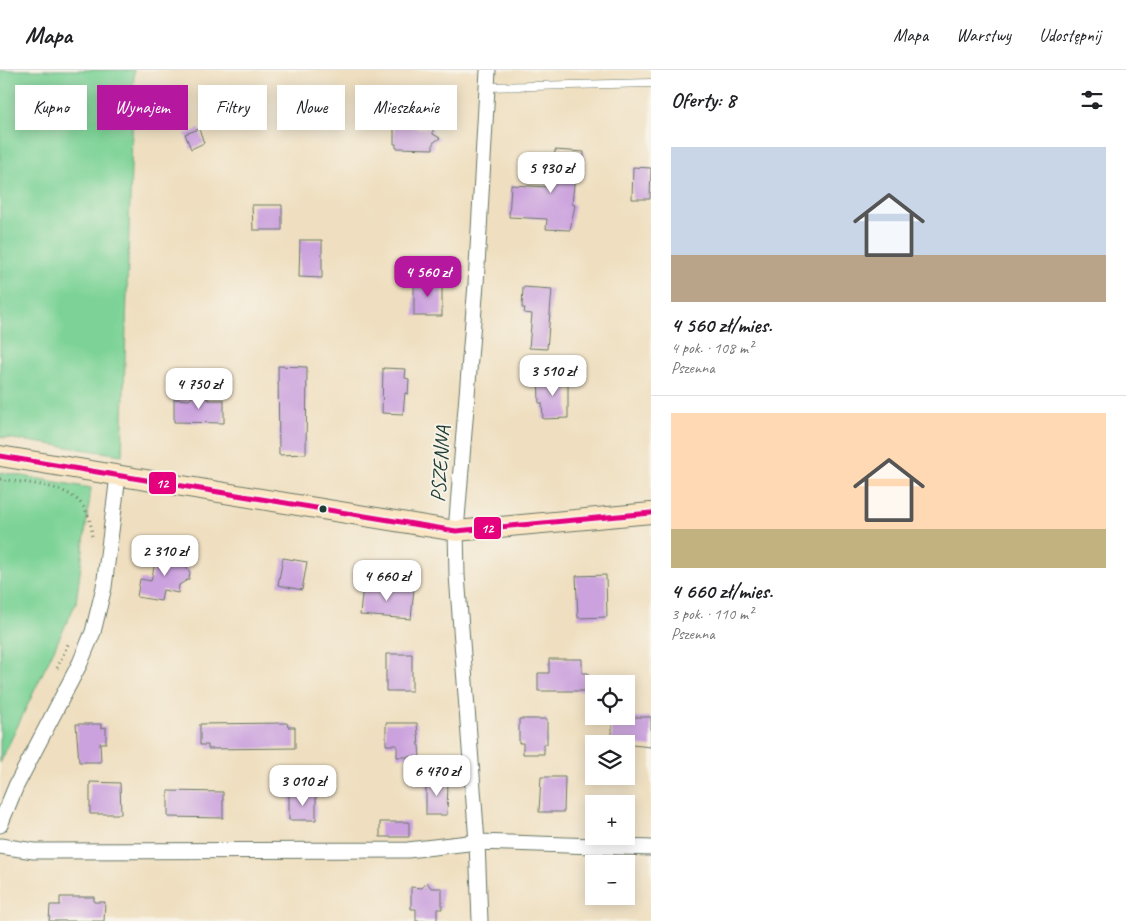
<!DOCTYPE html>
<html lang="pl">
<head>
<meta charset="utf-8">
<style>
	:root { --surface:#fff; --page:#f6f6f6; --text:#202124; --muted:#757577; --line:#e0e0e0; --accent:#b5179e }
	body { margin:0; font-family:Caveat,sans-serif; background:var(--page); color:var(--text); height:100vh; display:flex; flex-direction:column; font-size:19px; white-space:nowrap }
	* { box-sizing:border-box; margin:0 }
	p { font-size:16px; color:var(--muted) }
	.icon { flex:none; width:28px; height:28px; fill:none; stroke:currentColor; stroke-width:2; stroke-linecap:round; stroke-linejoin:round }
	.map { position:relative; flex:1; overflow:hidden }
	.details { display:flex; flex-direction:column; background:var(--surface); width:475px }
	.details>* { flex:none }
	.guide { position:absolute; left:15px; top:15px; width:475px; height:45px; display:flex; gap:10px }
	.buttons { position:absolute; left:585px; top:605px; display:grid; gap:10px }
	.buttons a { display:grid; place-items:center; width:50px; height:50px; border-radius:0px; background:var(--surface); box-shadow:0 2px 12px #0003; font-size:25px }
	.price { position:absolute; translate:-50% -42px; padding:0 11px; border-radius:10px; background:#fff; color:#222; font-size:16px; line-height:32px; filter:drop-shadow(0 1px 2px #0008) }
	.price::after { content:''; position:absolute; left:50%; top:30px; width:15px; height:11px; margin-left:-8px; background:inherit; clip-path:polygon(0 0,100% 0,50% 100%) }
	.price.on { background:var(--accent); color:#fff }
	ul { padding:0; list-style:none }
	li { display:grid; align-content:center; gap:10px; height:265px; padding:0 20px }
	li+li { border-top:1px solid var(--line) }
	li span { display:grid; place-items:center; height:155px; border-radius:0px; color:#555 }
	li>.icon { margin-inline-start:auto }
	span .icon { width:90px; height:90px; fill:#fffc; stroke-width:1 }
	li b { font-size:21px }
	h2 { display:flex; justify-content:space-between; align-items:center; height:60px; padding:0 20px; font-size:21px }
	.chip { padding:0 18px; border-radius:0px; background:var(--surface); box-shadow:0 2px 12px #0003; font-size:18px; line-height:45px }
	.chip.on { background:var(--accent); color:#fff }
	header { display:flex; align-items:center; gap:30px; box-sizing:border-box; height:70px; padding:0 25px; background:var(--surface); border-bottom:1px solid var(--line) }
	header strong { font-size:24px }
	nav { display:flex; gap:28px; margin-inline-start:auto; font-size:18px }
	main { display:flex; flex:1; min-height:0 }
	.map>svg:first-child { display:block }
	.green { fill:#7dd397; stroke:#4e8866 }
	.building { fill:#cba2de }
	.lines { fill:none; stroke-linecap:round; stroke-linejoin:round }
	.lane-casing { stroke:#687665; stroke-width:9 }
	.street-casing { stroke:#687665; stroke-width:17 }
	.secondary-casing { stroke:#687665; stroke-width:22 }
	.path { stroke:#687665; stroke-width:3; stroke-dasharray:1 4; stroke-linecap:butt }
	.lane { stroke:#fff; stroke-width:8 }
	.street { stroke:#fff; stroke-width:15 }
	.secondary { stroke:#fbe6c4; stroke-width:20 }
	.bus-1-casing { stroke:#f7f3e8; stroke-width:9 }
	.bus-1 { stroke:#e5007d; stroke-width:5 }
	.bus-dot { fill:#1f3d34; stroke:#f7f3e8; stroke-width:2 }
	.labels { text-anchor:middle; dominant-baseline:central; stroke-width:4; stroke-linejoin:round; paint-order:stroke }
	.street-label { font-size:21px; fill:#1f3d34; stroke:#f7f3e8 }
	.line-badge { stroke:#f7f3e8; stroke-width:2 }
	.badge-label { font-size:14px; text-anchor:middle; font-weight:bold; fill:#fff }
</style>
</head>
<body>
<header>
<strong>Mapa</strong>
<nav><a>Mapa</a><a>Warstwy</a><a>Udostępnij</a></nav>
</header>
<main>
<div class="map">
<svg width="651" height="851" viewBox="0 0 651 851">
	<rect width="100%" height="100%" fill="#f7f3e8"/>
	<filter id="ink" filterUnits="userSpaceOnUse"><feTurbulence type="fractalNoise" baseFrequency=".02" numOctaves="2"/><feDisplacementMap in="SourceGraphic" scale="10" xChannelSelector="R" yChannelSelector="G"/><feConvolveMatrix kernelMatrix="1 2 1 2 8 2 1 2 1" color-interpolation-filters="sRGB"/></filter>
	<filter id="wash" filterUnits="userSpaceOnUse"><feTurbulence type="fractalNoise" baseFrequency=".0096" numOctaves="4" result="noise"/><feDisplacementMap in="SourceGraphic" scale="20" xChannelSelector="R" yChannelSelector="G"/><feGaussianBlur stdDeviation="1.12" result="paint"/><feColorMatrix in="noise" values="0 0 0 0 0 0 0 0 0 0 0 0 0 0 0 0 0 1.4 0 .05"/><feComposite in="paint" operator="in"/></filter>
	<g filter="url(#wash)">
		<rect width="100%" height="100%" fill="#efdfc0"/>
		<path class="green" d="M 0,0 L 134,0 L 122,385 L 0,367 Z
			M 0,402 L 91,418 L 76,533 L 0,693 Z"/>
		<g id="blocks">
			<path class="building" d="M 396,42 L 415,42 L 415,58 L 433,58 L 433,64 L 440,68 L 433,73 L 433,79 L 396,78 L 396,74 L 394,74 L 394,56 L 396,56 Z
				M 199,59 L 204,73 L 191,79 L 185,64 Z
				M 555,80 L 584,82 L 583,106 L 575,105 L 572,134 L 575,135 L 570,160 L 546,159 L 547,149 L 509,147 L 511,115 L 549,117 L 550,115 L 552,115 Z
				M 633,97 L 651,98 L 650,129 L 632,129 Z
				M 252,135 L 282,135 L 282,160 L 253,160 Z
				M 300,170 L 322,170 L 322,208 L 299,207 Z
				M 442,209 L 442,246 L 414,246 L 414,210 Z
				M 523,217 L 552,219 L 547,279 L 529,278 L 532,244 L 524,243 L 525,238 L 522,238 Z
				M 278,296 L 307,297 L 306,384 L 279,385 Z
				M 383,298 L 406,299 L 405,308 L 409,309 L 408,324 L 405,323 L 403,344 L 382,343 Z
				M 538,301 L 553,301 L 553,315 L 568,315 L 568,348 L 543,349 L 542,333 L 539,333 Z
				M 196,323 L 202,324 L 209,330 L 224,330 L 224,353 L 174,352 L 174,329 L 189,330 Z
				M 161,482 L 184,486 L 183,493 L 190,502 L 189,509 L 179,515 L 178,523 L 163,520 L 161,531 L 137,527 L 140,509 L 151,511 L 155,493 L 160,489 Z
				M 283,488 L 307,492 L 302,520 L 278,515 Z
				M 606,505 L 607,547 L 578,548 L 576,506 Z
				M 363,514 L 414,518 L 411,549 L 360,545 Z
				M 386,584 L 412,584 L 412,621 L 386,621 Z
				M 549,589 L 582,589 L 582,603 L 588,603 L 588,621 L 538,621 L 538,603 L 549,603 Z
				M 629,647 L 651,647 L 651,677 L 612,673 L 612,649 L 629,649 Z
				M 519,649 L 547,649 L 547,674 L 544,674 L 544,684 L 523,684 L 523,673 L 519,673 Z
				M 287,653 L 288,657 L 295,657 L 295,678 L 208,679 L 208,675 L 200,675 L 200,654 Z
				M 386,653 L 417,653 L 420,687 L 397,687 L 397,675 L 386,675 Z
				M 76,654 L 101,654 L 101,658 L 106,657 L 106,673 L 100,673 L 101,692 L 79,692 Z
				M 541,707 L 565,707 L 564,742 L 539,742 Z
				M 426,709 L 448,709 L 447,745 L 426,745 Z
				M 90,712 L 120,713 L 121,744 L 90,744 Z
				M 168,721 L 223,722 L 223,748 L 168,747 Z
				M 316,723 L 316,750 L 289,750 L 289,724 Z
				M 380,752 L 409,752 L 409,767 L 380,767 Z
				M 427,812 L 431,818 L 442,818 L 442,839 L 437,839 L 437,851 L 416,851 L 416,839 L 411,839 L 411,817 L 422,818 Z
				M 60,827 L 94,827 L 94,832 L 105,832 L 104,851 L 49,851 L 50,835 L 60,835 Z"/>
		</g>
	</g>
	<g filter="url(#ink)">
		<use href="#blocks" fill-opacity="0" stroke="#687665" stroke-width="1"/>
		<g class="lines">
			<g class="lane-casing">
				<path id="lane" d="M 487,17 L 651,13"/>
			</g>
			<g class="street-casing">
				<path id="street" d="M 0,755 L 16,716 L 80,593 L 93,562 L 104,517 L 118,406
					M 0,776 L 34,781 L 408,780 L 477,772 L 651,778
					M 480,851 L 477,772 L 457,505 L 456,461 L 476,214 L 488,0"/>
			</g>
			<g class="secondary-casing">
				<path id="secondary" d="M 0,386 L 456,461 L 651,443"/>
			</g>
			<path class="path" d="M 0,409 C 41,416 91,413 92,467
				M 57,598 L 69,572"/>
			<use href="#lane" class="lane"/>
			<use href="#street" class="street"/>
			<use href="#secondary" class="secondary"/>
			<g class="bus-1-casing">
				<path id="bus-1" d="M 0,386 L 456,461 L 651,443"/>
			</g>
			<use href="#bus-1" class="bus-1"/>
		</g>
	</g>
	<circle class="bus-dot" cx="323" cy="439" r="4.5"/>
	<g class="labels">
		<g class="street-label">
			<text transform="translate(440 394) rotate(-86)">PSZENNA</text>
		</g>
	</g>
	<g class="line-badge">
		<rect x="148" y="401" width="29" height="24" rx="5" fill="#e5007d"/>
		<rect x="473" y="446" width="29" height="24" rx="5" fill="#e5007d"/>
	</g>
	<g class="badge-label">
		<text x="162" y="418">12</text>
		<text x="487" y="463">12</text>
	</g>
</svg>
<div class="buttons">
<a><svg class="icon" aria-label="locate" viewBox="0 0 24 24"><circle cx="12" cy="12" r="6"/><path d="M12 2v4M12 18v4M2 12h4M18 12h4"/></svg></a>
<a><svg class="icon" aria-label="layers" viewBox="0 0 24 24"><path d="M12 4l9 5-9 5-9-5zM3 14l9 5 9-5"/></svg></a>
<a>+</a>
<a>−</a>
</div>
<b class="price" style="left:551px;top:124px">5 930 zł</b>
<b class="price on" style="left:428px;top:228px">4 560 zł</b>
<b class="price" style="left:553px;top:327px">3 510 zł</b>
<b class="price" style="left:199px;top:340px">4 750 zł</b>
<b class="price" style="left:165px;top:507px">2 310 zł</b>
<b class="price" style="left:387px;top:532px">4 660 zł</b>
<b class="price" style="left:437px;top:727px">6 470 zł</b>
<b class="price" style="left:303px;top:737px">3 010 zł</b>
<div class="guide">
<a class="chip">Kupno</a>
<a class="chip on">Wynajem</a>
<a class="chip">Filtry</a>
<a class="chip">Nowe</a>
<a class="chip">Mieszkanie</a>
</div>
</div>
<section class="details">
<h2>Oferty: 8<svg class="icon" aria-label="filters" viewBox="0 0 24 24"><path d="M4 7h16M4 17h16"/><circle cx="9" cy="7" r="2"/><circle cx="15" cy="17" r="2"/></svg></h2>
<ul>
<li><span style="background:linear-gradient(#c9d6e8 70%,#b9a48a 0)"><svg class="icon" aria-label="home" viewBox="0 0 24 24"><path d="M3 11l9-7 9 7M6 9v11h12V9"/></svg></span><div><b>4 560 zł/mies.</b><p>4 pok. · 108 m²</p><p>Pszenna</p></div></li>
<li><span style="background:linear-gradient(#ffd9b3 75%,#c2b280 0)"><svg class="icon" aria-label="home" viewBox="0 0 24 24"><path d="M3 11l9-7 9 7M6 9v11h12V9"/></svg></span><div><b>4 660 zł/mies.</b><p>3 pok. · 110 m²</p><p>Pszenna</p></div></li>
</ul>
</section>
</main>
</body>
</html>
